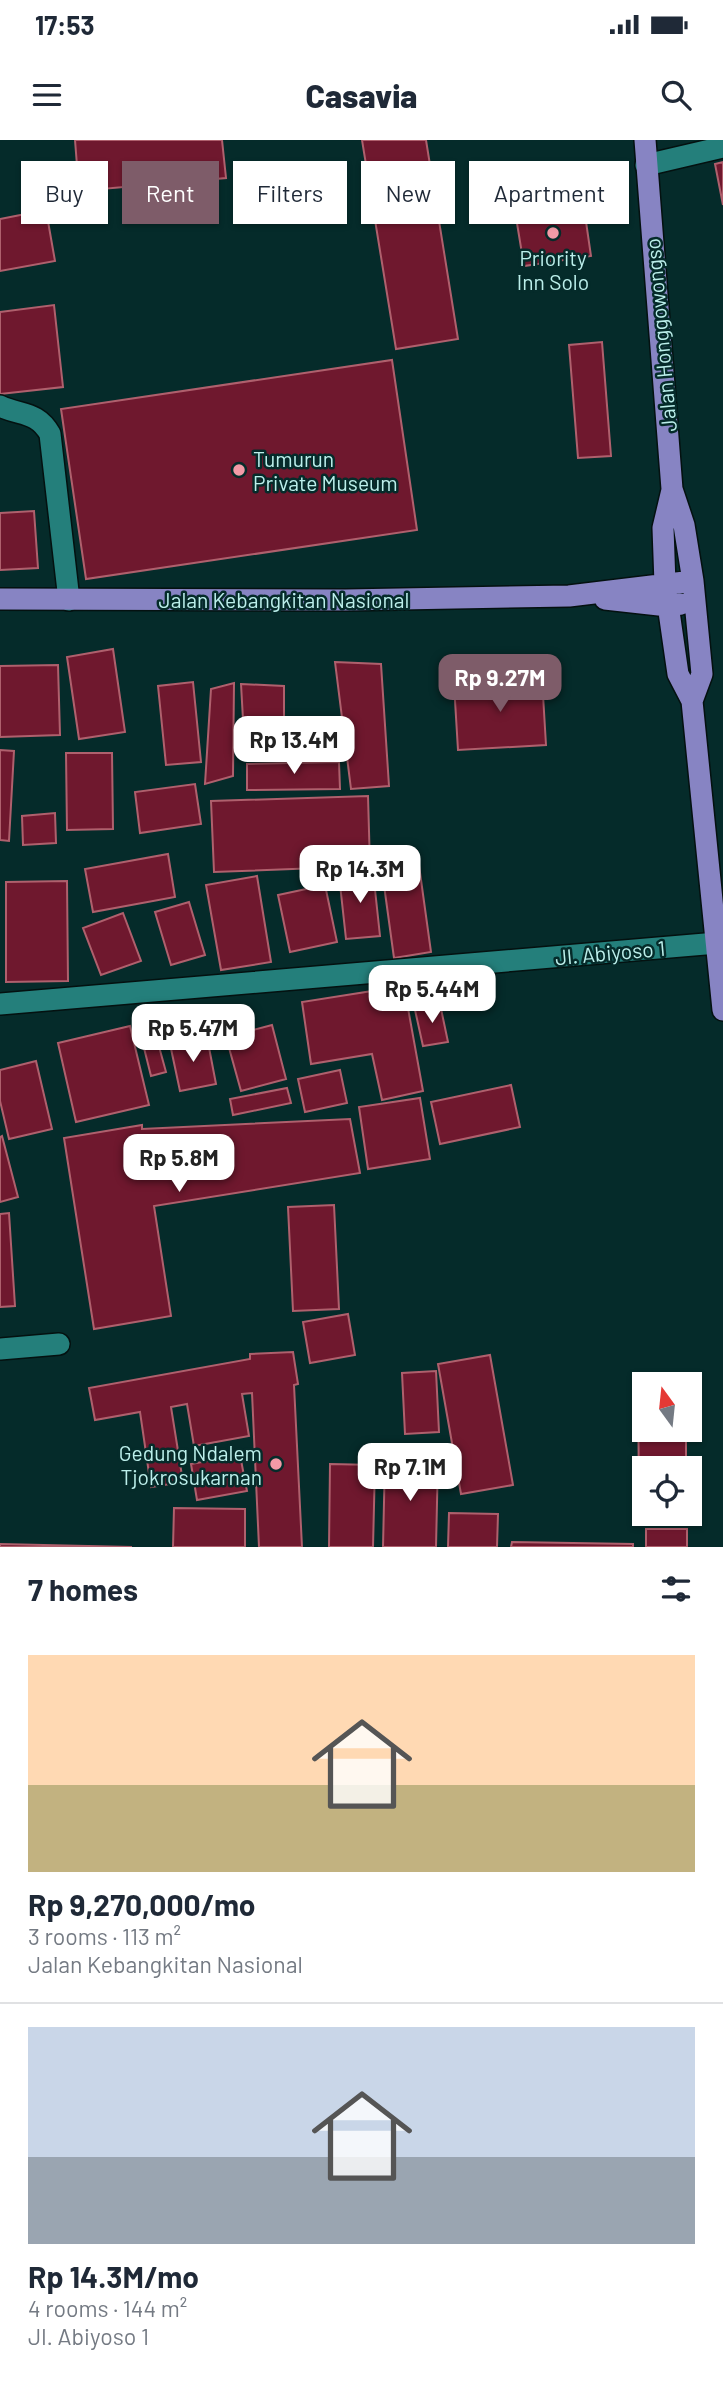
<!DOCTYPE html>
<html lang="en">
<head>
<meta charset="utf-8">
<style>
	:root { --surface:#fff; --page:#f6f6f7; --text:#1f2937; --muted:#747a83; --line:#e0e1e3; --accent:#7e5c69 }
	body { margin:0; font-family:Barlow,sans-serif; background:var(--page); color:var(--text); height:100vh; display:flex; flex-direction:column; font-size:26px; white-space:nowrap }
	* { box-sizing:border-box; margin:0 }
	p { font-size:23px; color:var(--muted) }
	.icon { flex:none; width:38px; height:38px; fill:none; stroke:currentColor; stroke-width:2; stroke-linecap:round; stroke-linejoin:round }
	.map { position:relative; height:1407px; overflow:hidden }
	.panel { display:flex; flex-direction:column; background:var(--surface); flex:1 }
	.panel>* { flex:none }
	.top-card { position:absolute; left:21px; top:21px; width:682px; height:63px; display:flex; gap:14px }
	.needle { width:46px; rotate:345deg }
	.buttons { position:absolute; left:632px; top:1232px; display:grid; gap:14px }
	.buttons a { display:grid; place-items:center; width:70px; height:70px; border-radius:0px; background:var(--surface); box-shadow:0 2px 5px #0004; font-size:35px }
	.price { position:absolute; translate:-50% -60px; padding:0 16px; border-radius:14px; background:#fff; color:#222; font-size:23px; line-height:46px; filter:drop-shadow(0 2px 4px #0008) }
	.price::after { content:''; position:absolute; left:50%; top:42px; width:21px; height:16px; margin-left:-10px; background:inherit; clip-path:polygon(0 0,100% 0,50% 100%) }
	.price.on { background:var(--accent); color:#fff }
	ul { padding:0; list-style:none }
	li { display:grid; align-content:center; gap:14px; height:371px; padding:0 28px }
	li+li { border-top:2px solid var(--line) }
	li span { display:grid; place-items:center; height:217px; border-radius:0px; color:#555 }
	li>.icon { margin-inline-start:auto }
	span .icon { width:126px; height:126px; fill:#fffc; stroke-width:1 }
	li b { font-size:30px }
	h2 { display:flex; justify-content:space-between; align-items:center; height:84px; padding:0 28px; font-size:30px }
	.pill { padding:0 24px; border-radius:0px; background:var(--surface); box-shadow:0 2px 5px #0004; font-size:24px; line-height:63px }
	.pill.on { background:var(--accent); color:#fff }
	.status { display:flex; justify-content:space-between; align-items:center; height:49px; padding:0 35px; background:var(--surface); direction:ltr }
	.status svg { height:19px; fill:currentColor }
	header { display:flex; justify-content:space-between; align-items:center; height:91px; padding:0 28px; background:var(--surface); font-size:32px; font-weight:800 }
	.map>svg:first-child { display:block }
	.building { fill:#6f182e; stroke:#af606d; stroke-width:2 }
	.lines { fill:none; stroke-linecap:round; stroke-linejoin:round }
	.minor-casing { stroke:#041110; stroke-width:24 }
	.major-casing { stroke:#041110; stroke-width:24 }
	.minor { stroke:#247f7b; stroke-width:21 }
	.major { stroke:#8784c3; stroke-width:21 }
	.poi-dot { fill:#f39aa7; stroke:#052b2a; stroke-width:2.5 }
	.labels { text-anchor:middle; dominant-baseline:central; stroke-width:5; stroke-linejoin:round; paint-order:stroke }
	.poi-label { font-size:21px; fill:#bcefeb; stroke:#052b2a }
	.street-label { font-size:21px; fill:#bcefeb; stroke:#052b2a }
</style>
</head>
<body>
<div class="status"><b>17:53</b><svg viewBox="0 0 49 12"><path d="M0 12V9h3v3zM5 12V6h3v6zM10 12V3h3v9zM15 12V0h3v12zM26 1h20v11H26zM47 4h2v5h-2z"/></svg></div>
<header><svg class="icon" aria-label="menu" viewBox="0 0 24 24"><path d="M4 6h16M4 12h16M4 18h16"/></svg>Casavia<svg class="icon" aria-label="search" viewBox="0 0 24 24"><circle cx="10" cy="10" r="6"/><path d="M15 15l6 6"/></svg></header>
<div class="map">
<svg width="723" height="1407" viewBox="0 0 723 1407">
	<rect width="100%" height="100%" fill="#052b2a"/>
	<path class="building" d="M 75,0 L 222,0 L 226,38 L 79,51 Z
		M 362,0 L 426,0 L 458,199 L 396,209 Z
		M 723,22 L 723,65 L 715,24 Z
		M 583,61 L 591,116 L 524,126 L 515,71 Z
		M 46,70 L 55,121 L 0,131 L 0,79 Z
		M 54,165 L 63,247 L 0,254 L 0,172 Z
		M 602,202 L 611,316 L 578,318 L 569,205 Z
		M 392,220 L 417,390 L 86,439 L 61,269 Z
		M 34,371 L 38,428 L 0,430 L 0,373 Z
		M 113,509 L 125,592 L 79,599 L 67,517 Z
		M 335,522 L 381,524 L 389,646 L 351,649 Z
		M 58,525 L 60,595 L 0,597 L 0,526 Z
		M 542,538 L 546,605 L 458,610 L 454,544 Z
		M 193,542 L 201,622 L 166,625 L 158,546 Z
		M 234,543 L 233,636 L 205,644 L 211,549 Z
		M 241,544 L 284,546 L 284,613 L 245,615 Z
		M 0,610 L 14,611 L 9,701 L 0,700 Z
		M 66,613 L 112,613 L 113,689 L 67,690 Z
		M 339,622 L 340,649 L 247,650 L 247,624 Z
		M 195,644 L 201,684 L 140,693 L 135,652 Z
		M 368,656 L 370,726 L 214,732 L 211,661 Z
		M 55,673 L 56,703 L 23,705 L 22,676 Z
		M 417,711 L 431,812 L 394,818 L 380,716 Z
		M 168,714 L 175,757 L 93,772 L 85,729 Z
		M 373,731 L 380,796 L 346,799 L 339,735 Z
		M 257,736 L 271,822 L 221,830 L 206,745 Z
		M 67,741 L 68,841 L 6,842 L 6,742 Z
		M 325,745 L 337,802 L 290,812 L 278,755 Z
		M 189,762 L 205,815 L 171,825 L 155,772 Z
		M 123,773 L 141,821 L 101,835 L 83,788 Z
		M 404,846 L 423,951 L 382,960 L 372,914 L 311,924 L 302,862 Z
		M 440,864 L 448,902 L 423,906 L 415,870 Z
		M 272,885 L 286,939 L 241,951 L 226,897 Z
		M 130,886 L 149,965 L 76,982 L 58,903 Z
		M 155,892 L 166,932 L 151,936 L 141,896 Z
		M 207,897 L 216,944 L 180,951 L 170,904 Z
		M 36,921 L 52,989 L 9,999 L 0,961 L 0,930 Z
		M 340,930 L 347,963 L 305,972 L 298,939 Z
		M 511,945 L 520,987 L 440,1004 L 431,962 Z
		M 287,948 L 291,963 L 233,975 L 230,959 Z
		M 420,958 L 430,1019 L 368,1029 L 359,967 Z
		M 350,979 L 360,1033 L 154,1066 L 171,1176 L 94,1189 L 64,998 L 142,985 L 142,989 Z
		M 2,996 L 18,1057 L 0,1062 L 0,997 Z
		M 334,1065 L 339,1169 L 293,1171 L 288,1067 Z
		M 9,1073 L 15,1166 L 0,1167 L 0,1074 Z
		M 348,1174 L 355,1215 L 310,1223 L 303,1182 Z
		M 293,1212 L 298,1244 L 294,1245 L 302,1407 L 259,1407 L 252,1253 L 242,1254 L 249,1296 L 194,1306 L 187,1264 L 171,1267 L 183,1342 L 151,1347 L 140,1272 L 95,1280 L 89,1248 L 250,1219 L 250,1214 Z
		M 490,1215 L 513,1345 L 461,1354 L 438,1224 Z
		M 436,1231 L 439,1292 L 405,1294 L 402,1233 Z
		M 638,1242 L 686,1242 L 686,1244 L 644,1244 L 644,1290 L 686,1290 L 686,1328 L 644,1328 L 644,1361 L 639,1361 Z
		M 240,1315 L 247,1351 L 197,1360 L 191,1324 Z
		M 385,1318 L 438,1319 L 436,1407 L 383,1407 Z
		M 330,1324 L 375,1325 L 373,1407 L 329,1407 Z
		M 174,1368 L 245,1369 L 245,1407 L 173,1407 Z
		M 449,1373 L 498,1374 L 497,1407 L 448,1407 Z
		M 646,1389 L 687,1389 L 687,1407 L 646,1407 Z
		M 512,1402 L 633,1404 L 633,1407 L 511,1407 Z
		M 0,1404 L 132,1407 L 0,1407 Z"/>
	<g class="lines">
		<g class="minor-casing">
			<path id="minor" d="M 646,25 L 723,7
				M 0,266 C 21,276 37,271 50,294 L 69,460
				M 0,864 L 717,803
				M 0,1209 L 59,1204"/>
		</g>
		<g class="major-casing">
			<path id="major" d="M 645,0 L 672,349 L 684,385 L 693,441 L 702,534 L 692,561
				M 672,350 L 663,388 L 665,444 L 678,534 L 692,561 L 723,870
				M 0,459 L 345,460 L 569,456 L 693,441
				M 605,459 L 668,466 L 681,464"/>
		</g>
		<use href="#minor" class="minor"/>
		<use href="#major" class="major"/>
	</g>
	<g class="poi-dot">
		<circle cx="553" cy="93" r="7"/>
		<circle cx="239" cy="330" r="7"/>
		<circle cx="276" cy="1324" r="7"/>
	</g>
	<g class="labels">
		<g class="poi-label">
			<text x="553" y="117">Priority<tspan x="553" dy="24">Inn Solo</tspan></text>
			<text x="253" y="318" text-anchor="start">Tumurun<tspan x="253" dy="24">Private Museum</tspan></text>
			<text x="262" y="1312" text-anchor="end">Gedung Ndalem<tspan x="262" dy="24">Tjokrosukarnan</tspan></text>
		</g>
		<g class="street-label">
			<text transform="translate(660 195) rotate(-95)">Jalan Honggowongso</text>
			<text x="284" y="459">Jalan Kebangkitan Nasional</text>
			<text transform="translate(610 812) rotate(-5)">Jl. Abiyoso 1</text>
		</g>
	</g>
</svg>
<div class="buttons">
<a><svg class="needle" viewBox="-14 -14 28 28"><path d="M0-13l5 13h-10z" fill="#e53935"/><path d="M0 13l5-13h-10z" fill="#747a83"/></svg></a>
<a><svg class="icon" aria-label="locate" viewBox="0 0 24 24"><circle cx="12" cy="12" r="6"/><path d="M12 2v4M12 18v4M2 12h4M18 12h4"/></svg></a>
</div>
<b class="price on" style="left:500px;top:574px">Rp 9.27M</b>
<b class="price" style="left:294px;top:636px">Rp 13.4M</b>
<b class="price" style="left:360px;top:765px">Rp 14.3M</b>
<b class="price" style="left:432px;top:885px">Rp 5.44M</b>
<b class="price" style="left:193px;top:924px">Rp 5.47M</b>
<b class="price" style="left:179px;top:1054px">Rp 5.8M</b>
<b class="price" style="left:410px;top:1363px">Rp 7.1M</b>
<div class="top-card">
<a class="pill">Buy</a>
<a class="pill on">Rent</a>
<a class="pill">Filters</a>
<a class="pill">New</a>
<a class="pill">Apartment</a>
</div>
</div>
<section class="panel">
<h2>7 homes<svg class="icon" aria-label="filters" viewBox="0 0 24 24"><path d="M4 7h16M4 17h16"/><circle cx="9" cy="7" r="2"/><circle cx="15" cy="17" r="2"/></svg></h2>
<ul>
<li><span style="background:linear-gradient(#ffd9b3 60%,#c2b280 0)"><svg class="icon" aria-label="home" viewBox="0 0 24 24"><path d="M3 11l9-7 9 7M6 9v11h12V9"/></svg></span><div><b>Rp 9,270,000/mo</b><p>3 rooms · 113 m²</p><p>Jalan Kebangkitan Nasional</p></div></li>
<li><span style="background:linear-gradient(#c9d6e8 60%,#9aa5b1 0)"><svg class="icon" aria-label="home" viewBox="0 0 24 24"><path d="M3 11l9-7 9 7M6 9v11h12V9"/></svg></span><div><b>Rp 14.3M/mo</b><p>4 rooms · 144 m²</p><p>Jl. Abiyoso 1</p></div></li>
</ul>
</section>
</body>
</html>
